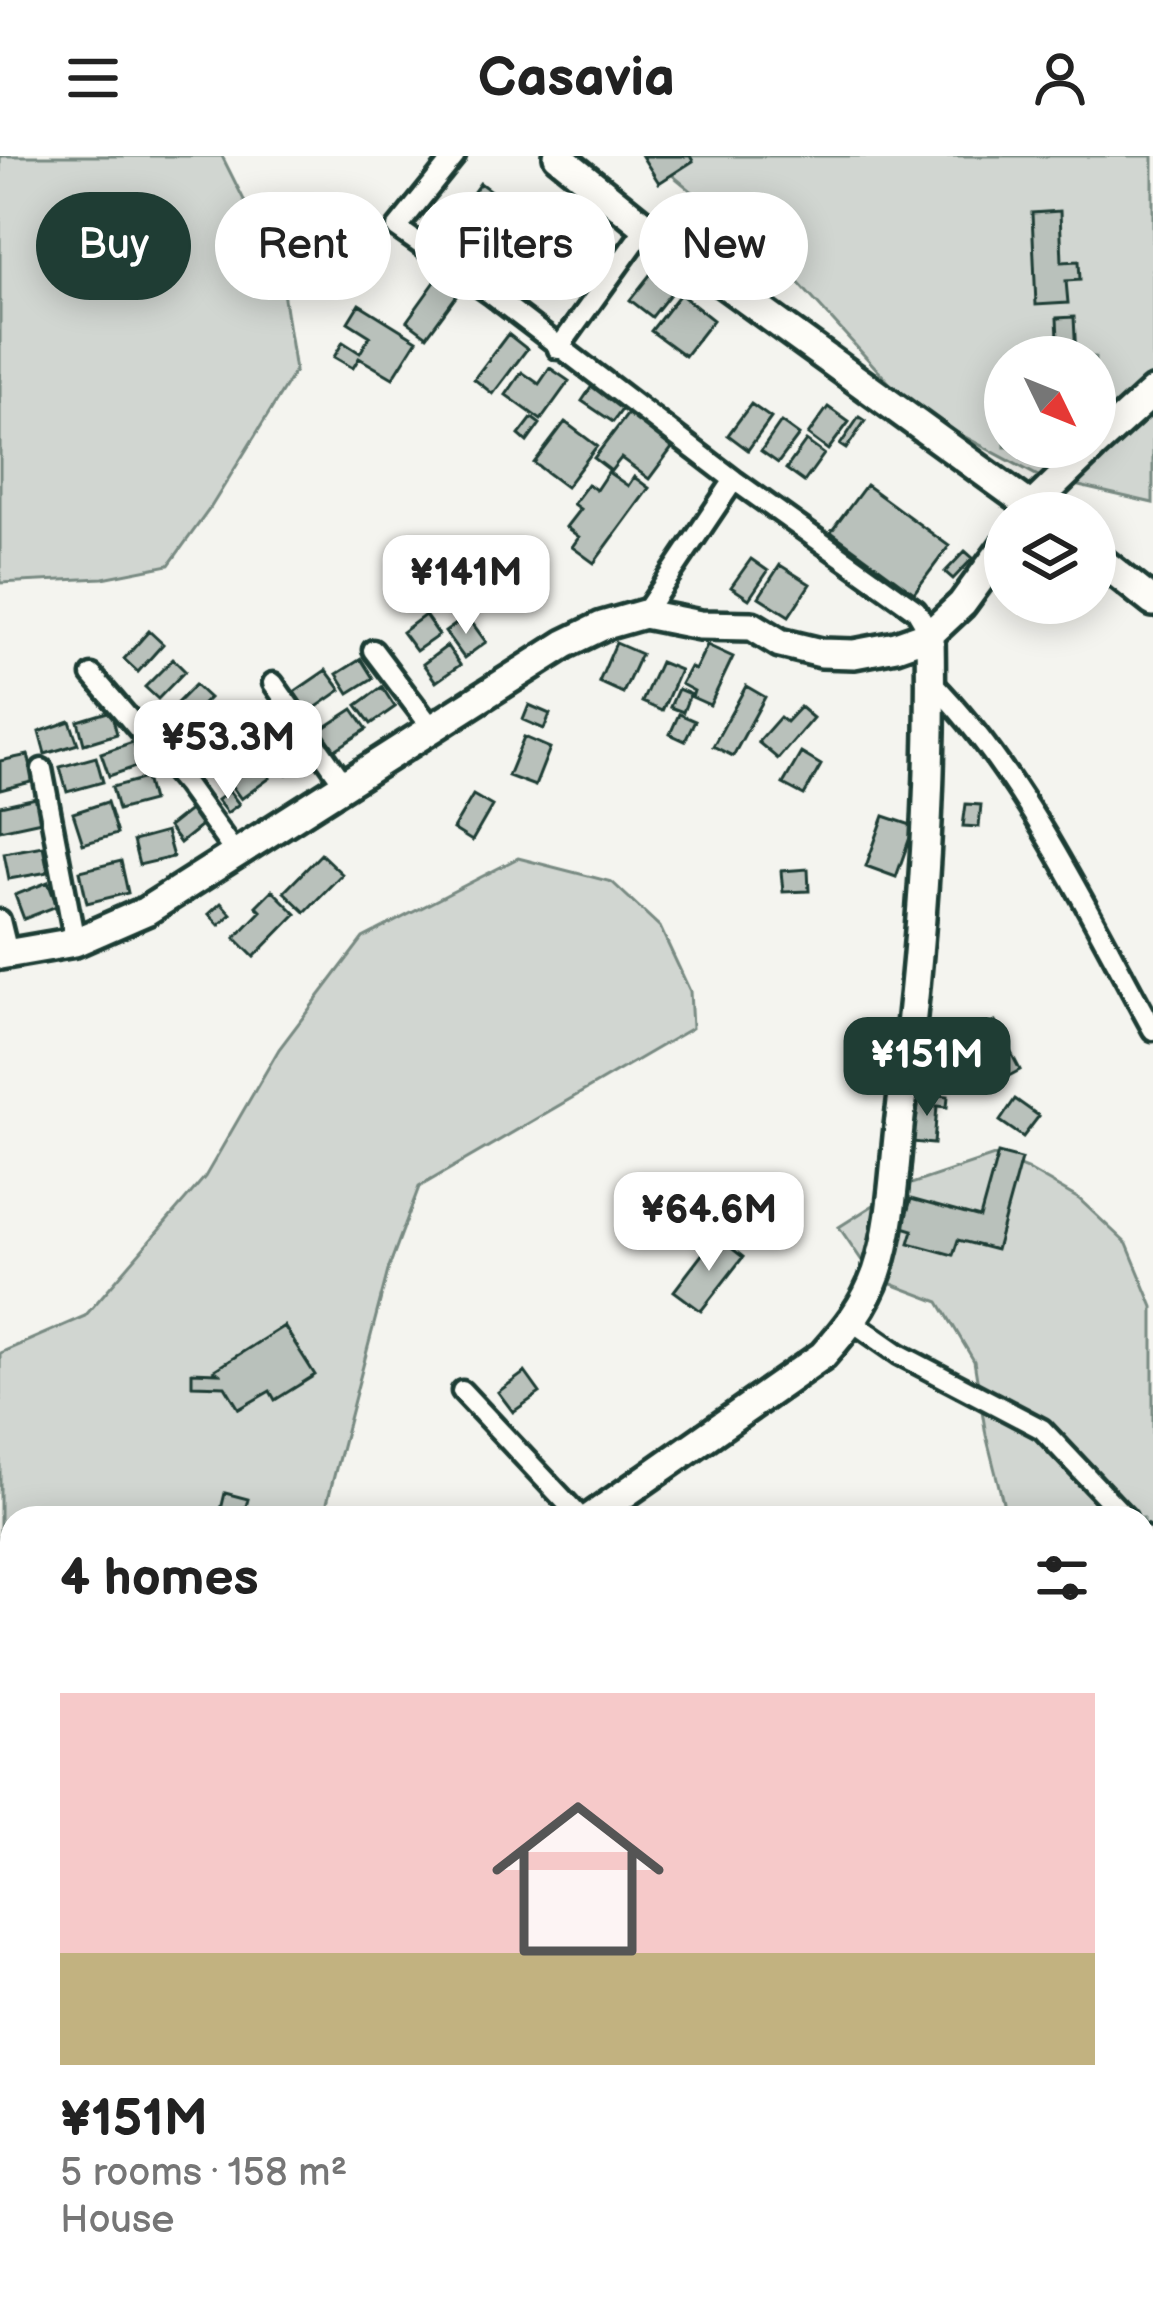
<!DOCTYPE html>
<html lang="en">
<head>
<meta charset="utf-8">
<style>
	:root { --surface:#fff; --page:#f2f2f2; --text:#222; --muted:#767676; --line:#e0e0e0; --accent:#1f3d34 }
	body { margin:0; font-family:"Balsamiq Sans",sans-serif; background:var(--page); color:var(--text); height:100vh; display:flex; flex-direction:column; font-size:45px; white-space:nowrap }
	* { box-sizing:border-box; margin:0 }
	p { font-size:39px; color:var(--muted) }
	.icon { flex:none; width:66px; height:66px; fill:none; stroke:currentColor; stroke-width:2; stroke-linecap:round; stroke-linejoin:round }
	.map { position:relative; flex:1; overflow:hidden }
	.side { position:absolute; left:0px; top:1350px; width:1155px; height:807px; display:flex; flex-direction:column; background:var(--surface); border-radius:36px 36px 0 0; box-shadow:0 6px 30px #0003 }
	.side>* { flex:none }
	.guide { position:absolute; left:36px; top:36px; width:1083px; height:108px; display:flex; gap:24px }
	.needle { width:78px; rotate:133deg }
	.fabs { position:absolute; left:984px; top:180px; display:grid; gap:24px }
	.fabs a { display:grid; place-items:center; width:132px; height:132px; border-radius:50%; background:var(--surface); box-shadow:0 6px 30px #0003; font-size:60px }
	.price { position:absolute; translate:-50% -102px; padding:0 27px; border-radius:24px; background:#fff; color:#222; font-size:39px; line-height:78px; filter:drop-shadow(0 3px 6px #0008) }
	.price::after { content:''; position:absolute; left:50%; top:72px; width:36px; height:27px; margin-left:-18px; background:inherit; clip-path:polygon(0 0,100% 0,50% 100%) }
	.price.current { background:var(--accent); color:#fff }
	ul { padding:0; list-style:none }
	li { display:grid; align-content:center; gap:24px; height:636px; padding:0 60px }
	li+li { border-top:3px solid var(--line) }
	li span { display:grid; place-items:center; height:372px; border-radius:0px; color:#555 }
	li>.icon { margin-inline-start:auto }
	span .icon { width:216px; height:216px; fill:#fffc; stroke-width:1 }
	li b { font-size:51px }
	h2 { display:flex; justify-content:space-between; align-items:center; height:144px; padding:0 60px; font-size:51px }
	.pill { padding:0 42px; border-radius:54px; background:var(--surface); box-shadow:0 6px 30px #0003; font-size:42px; line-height:108px }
	.pill.current { background:var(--accent); color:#fff }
	header { display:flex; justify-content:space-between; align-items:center; height:156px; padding:0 60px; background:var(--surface); font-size:54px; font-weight:700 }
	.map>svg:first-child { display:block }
	.green { fill:#d1d6d1; stroke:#788a82; stroke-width:3; fill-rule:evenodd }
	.building { fill:#b9c1bb; stroke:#1f3d34; stroke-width:3 }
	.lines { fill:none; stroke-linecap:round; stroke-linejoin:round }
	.street-casing { stroke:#1f3d34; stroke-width:27 }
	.secondary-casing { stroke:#1f3d34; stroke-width:36 }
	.street { stroke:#fdfcf7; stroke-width:18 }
	.secondary { stroke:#fdfcf7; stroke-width:27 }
</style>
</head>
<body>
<header><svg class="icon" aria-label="menu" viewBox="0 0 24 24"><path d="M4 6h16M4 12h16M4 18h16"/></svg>Casavia<svg class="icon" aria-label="person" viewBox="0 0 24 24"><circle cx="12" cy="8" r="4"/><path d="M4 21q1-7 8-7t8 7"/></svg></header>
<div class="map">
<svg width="1153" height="2155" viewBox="0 0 1153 2155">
	<rect width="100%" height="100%" fill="#f4f4ef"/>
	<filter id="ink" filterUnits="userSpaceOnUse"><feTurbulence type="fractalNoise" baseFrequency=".00833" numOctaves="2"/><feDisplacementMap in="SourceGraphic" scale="24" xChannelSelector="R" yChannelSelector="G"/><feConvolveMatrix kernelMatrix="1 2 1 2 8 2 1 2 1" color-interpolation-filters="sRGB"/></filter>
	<g filter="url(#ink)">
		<path class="green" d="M 0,0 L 222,0 L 280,116 L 295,215 L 211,351 L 169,409 L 103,422 L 0,427 Z
			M 649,0 L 1153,0 L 1153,347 L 1040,321 L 913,253 L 786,113 ZM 1005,201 L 1095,201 L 1095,291 L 1005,291 Z
			M 518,702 L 612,726 L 660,771 L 690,835 L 692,872 L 419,1031 L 389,1111 L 323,1362 L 12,1362 L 12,1533 L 0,1538 L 0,1197 L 85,1160 L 205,1021 L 279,893 L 363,782 Z
			M 994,1000 L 1027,1013 L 1079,1043 L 1127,1088 L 1153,1151 L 1153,1471 L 1143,1463 L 1143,1362 L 1007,1362 L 986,1279 L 974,1205 L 939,1146 L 873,1121 L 839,1071 L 902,1031 Z
			M 1143,1667 L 1153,1675 L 1153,2155 L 633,2155 L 627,2145 L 1143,2145 Z
			M 0,2029 L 12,2032 L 12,2145 L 234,2145 L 245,2155 L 0,2155 Z"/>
		<path class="building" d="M 642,0 L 690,0 L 693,5 L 659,27 Z
			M 480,27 L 500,42 L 461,96 L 441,81 Z
			M 1060,55 L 1062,106 L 1079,105 L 1080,124 L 1066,125 L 1068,147 L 1036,149 L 1032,57 Z
			M 657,110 L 678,128 L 652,161 L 630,144 Z
			M 442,116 L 463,131 L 427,180 L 407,165 Z
			M 680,138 L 713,164 L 685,200 L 651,175 Z
			M 359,148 L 417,184 L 393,222 L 359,202 L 353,212 L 334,201 L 343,186 L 360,197 L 370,180 L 348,166 Z
			M 1074,161 L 1076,201 L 1040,201 L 1039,184 L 1058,182 L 1057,162 Z
			M 508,178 L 527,193 L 493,238 L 474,223 Z
			M 550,212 L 569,225 L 541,264 L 506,239 L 522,216 L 539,228 Z
			M 592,230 L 623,252 L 613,266 L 582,245 Z
			M 751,248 L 771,262 L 748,294 L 728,279 Z
			M 828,251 L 849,266 L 828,294 L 808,279 Z
			M 630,255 L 675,288 L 649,323 L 621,302 L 611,315 L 594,302 Z
			M 859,261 L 865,265 L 846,293 L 840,289 Z
			M 532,262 L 540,268 L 527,286 L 519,279 Z
			M 565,266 L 597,290 L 566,331 L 534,307 Z
			M 781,266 L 799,279 L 778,307 L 761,295 Z
			M 806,285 L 824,298 L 804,326 L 786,313 Z
			M 608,316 L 628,330 L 634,321 L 649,332 L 594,407 L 572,391 L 579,381 L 566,371 L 580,353 L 573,348 L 588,328 L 596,334 Z
			M 866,329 L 949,390 L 914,437 L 831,376 Z
			M 965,395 L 973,402 L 953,423 L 945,416 Z
			M 751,403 L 768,415 L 749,443 L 731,431 Z
			M 780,409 L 810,428 L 789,460 L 759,441 Z
			M 425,459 L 439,479 L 416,495 L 402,476 Z
			M 467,460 L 486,486 L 464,502 L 445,476 Z
			M 149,475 L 163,488 L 138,516 L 124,503 Z
			M 616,487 L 641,498 L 623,537 L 599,526 Z
			M 707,489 L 733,501 L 710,549 L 692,541 L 694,535 L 681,528 L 690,511 L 695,514 Z
			M 447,490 L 460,509 L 436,526 L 423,508 Z
			M 173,503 L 185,515 L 158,543 L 145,531 Z
			M 361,503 L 373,522 L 349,537 L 337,518 Z
			M 660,506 L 680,514 L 662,555 L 642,546 Z
			M 326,514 L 341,534 L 308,557 L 294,536 Z
			M 195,529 L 209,542 L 182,569 L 168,556 Z
			M 746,530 L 765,541 L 733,600 L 713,590 Z
			M 382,531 L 395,551 L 371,568 L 357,549 Z
			M 678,533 L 690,538 L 683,556 L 670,551 Z
			M 529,549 L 550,558 L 544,573 L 523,564 Z
			M 800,551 L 813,562 L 778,603 L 758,586 L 780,561 L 786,566 Z
			M 353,553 L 367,573 L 335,594 L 321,574 Z
			M 111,555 L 117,578 L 84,588 L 78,565 Z
			M 679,558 L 695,565 L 685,585 L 670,578 Z
			M 230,560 L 244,578 L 213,603 L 198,585 Z
			M 70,565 L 78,588 L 45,598 L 39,576 Z
			M 296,580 L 311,601 L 287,618 L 272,597 Z
			M 524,581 L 550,592 L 535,630 L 508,620 Z
			M 133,586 L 141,609 L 109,620 L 101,597 Z
			M 801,597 L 821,609 L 804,639 L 783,628 Z
			M 28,599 L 35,625 L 0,634 L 0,605 Z
			M 96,601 L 103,626 L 67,636 L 60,611 Z
			M 257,603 L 270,622 L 241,643 L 227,624 Z
			M 146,622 L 152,645 L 118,654 L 112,631 Z
			M 229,635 L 239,648 L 227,657 L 217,644 Z
			M 473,639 L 492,650 L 472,685 L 453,673 Z
			M 36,642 L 41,665 L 0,674 L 0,650 Z
			M 107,646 L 117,678 L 83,688 L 73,657 Z
			M 966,648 L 981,649 L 979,671 L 963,670 Z
			M 192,652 L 205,667 L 180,687 L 168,671 Z
			M 884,660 L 914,670 L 896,721 L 866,710 Z
			M 166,676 L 173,701 L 139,709 L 133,685 Z
			M 43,690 L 48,716 L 9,723 L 4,697 Z
			M 321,698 L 342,718 L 305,756 L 284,736 Z
			M 121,705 L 128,737 L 87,747 L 80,715 Z
			M 808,713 L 809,735 L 783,736 L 781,715 Z
			M 48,726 L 57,750 L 24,763 L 15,739 Z
			M 272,734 L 296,758 L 254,801 L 235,782 L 261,755 L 256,750 Z
			M 221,747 L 231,758 L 219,769 L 209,758 Z
			M 995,866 L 1020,914 L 990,930 L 964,882 Z
			M 929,938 L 948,940 L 947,951 L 937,950 L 934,988 L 911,986 L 915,946 L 928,947 Z
			M 1015,943 L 1039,960 L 1023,981 L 1000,965 Z
			M 998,997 L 1021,1003 L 996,1094 L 958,1084 L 953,1099 L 909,1087 L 913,1074 L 903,1071 L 911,1043 L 980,1062 Z
			M 716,1080 L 743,1101 L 701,1155 L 674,1135 Z
			M 284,1170 L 315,1219 L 275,1244 L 270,1235 L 239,1253 L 225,1230 L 192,1229 L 192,1216 L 218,1217 L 214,1214 Z
			M 525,1216 L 540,1237 L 513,1256 L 498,1236 Z
			M 225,1337 L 248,1343 L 243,1362 L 219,1362 Z
			M 0,1542 L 12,1550 L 12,1561 L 2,1576 Z
			M 12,1673 L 12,1728 L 0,1720 L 0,1691 Z"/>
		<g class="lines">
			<g class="street-casing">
				<path id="street" d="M 455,0 L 397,72 L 492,139 L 734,324 L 916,454 L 930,478
					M 558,193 L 646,71
					M 644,458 L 734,324
					M 373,494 L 432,572
					M 92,519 L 186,629 L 235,697
					M 931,525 C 1025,620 1088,757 1153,874
					M 273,527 L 344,628
					M 42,613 L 75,786
					M 0,764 L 8,797
					M 853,1166 L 899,1198 L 1042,1273 L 1126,1362
					M 462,1235 L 581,1362
					M 1143,1380 L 1153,1387
					M 0,1599 L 12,1588
					M 628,2145 L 632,2155"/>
			</g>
			<g class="secondary-casing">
				<path id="secondary" d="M 558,0 L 646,71 L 1040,357
					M 1095,289 L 1153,236
					M 1025,357 L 1093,291
					M 1095,400 L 1153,446
					M 0,799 L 75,786 L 146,755 L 565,488 L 602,470 L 644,458 L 700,469 L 752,470 L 780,487 L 821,497 L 854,498 L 896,490 L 930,478 L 962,448 L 1005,389
					M 590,1362 L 823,1199 C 846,1173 865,1150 877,1116 C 893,1068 894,1012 900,962 C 921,802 933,640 930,478
					M 509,2145 L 512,2155"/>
			</g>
			<use href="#street" class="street"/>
			<use href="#secondary" class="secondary"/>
		</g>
	</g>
</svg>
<div class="fabs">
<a><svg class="needle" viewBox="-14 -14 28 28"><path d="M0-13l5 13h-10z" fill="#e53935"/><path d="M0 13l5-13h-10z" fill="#767676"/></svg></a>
<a><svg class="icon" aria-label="layers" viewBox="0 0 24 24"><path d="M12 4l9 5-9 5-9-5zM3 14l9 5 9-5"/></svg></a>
</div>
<b class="price" style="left:466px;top:481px">¥141M</b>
<b class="price" style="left:228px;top:646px">¥53.3M</b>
<b class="price current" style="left:927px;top:963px">¥151M</b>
<b class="price" style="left:709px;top:1118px">¥64.6M</b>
<div class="guide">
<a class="pill current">Buy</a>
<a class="pill">Rent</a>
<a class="pill">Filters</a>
<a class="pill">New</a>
</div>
<section class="side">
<h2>4 homes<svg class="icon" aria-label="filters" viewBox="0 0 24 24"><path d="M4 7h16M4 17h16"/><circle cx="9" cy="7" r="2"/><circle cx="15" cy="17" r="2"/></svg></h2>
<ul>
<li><span style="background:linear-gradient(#f6c9c9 70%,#c2b280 0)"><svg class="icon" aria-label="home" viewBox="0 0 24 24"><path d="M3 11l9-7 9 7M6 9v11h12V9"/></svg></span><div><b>¥151M</b><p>5 rooms · 158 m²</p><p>House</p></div></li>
</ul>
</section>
</div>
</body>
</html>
